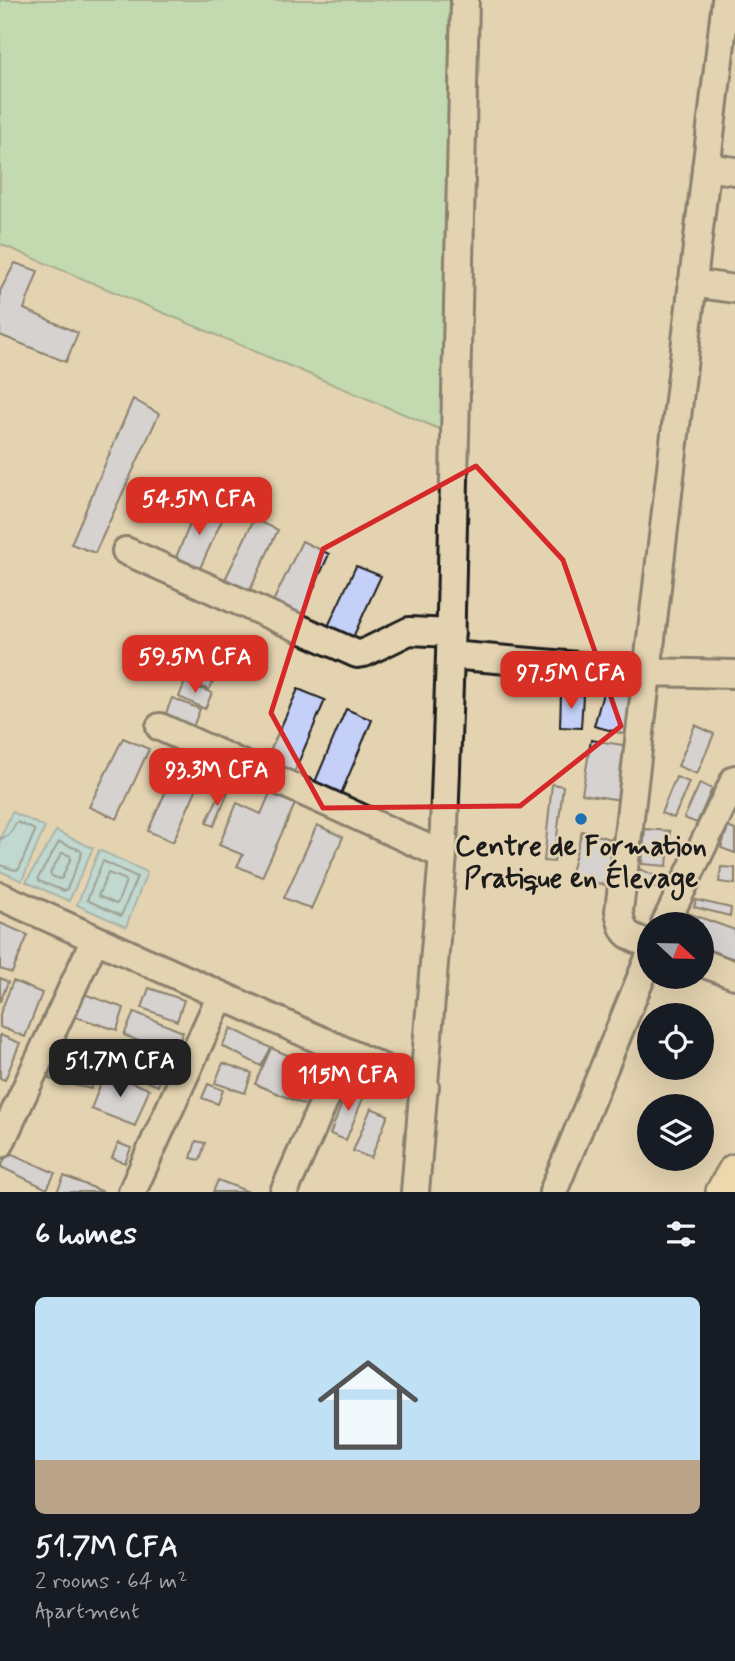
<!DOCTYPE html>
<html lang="en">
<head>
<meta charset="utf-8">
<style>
	:root { --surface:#171b24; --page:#242831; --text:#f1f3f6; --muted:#9ea1a6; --accent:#d93025 }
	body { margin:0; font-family:Mynerve,sans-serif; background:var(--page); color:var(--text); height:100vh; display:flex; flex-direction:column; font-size:26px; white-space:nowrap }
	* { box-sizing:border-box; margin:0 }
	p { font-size:23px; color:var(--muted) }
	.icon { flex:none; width:38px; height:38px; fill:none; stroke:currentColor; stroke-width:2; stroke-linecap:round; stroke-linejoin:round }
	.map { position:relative; height:1192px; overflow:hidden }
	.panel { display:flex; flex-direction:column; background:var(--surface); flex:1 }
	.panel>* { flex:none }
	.needle { width:46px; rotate:112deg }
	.tools { position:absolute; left:637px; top:912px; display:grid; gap:14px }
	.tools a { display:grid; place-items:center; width:77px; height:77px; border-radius:50%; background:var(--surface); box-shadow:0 7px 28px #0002; font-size:35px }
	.price { position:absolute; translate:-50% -60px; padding:0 16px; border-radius:14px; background:var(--accent); color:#fff; font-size:23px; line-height:46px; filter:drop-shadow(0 2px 4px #0008) }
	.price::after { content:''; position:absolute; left:50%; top:42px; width:21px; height:16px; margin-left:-10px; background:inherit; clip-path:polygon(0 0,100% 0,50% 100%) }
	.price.selected { background:#222; color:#fff }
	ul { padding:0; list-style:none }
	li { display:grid; align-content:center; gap:14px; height:371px; padding:0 35px }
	li span { display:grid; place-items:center; height:217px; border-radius:10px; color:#555 }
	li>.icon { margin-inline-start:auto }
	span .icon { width:126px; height:126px; fill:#fffc; stroke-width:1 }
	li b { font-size:30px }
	h2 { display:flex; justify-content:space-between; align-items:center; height:84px; padding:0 35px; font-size:30px }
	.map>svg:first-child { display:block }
	.green { fill:#9be0ad; stroke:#5c7e64; stroke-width:2 }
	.water { fill:#94ddf6; stroke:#64909f; stroke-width:2 }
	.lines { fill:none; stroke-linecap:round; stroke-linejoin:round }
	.shore { stroke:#4c6973; stroke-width:2 }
	.building { fill:#c4d0f7; stroke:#1c1c1c; stroke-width:2 }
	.minor-casing { stroke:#1c1c1c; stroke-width:32 }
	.major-casing { stroke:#1c1c1c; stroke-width:38 }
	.minor { stroke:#e4d3b0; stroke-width:26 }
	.major { stroke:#faddab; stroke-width:33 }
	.marked { fill:none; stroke:#d62828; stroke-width:5; stroke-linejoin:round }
	.poi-dot { fill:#1f6fb2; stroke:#e4d3b0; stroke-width:2.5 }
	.labels { text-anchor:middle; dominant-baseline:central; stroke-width:5; stroke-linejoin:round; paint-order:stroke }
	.poi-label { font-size:28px; font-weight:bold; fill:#1c1c1c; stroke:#e4d3b0 }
</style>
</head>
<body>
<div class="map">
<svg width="735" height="1192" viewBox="0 0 735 1192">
	<rect width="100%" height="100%" fill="#e4d3b0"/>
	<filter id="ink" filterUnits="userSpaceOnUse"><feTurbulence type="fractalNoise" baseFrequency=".0143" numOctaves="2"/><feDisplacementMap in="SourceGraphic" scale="14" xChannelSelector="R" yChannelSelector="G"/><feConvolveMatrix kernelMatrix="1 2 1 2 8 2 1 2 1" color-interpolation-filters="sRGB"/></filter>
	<g filter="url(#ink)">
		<path class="green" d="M 0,0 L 456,0 L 444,431 L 0,244 Z"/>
		<path class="water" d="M 12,812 L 45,827 L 22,881 L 0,871 L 0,839 Z
			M 56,831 L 93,848 L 69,901 L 26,882 Z
			M 99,850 L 147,872 L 126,927 L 77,905 Z"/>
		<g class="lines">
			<path class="shore" d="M 0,839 L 8,836 L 17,822 L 33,829 L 35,831 L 19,869 L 15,870 L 0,865
				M 59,842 L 80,850 L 82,853 L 67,889 L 64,891 L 39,881 L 38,878 Z
				M 62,853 L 69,855 L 71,858 L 62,878 L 59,879 L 52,876 L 50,873 Z
				M 103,861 L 137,877 L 121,916 L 87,900 Z
				M 108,873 L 124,879 L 126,881 L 118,902 L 116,904 L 98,896 Z"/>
		</g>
		<path class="building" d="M 15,263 L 38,271 L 24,309 L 78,333 L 66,362 L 0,335 L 0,291 Z
			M 133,399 L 159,414 L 95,553 L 71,544 Z
			M 202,496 L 228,507 L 195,579 L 171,569 Z
			M 254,519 L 278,530 L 245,601 L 220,590 Z
			M 302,541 L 329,554 L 298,624 L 269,610 Z
			M 356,566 L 381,576 L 349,646 L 324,635 Z
			M 201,640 L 227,652 L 209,690 L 183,678 Z
			M 185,682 L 212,693 L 205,709 L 179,697 Z
			M 605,686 L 635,693 L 624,734 L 594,726 Z
			M 298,689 L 325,700 L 290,782 L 261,771 Z
			M 561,694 L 583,695 L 581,728 L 560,727 Z
			M 172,698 L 200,709 L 191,732 L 163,721 Z
			M 346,709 L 372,720 L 341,794 L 315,782 Z
			M 695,725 L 714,734 L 697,774 L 678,766 Z
			M 123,738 L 149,749 L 117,819 L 89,807 Z
			M 591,740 L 629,746 L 621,800 L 582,794 Z
			M 178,764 L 203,774 L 173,842 L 148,831 Z
			M 676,777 L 689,782 L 674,818 L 661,813 Z
			M 700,783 L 712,789 L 697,823 L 684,818 Z
			M 552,784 L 563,786 L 554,862 L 544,861 Z
			M 222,789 L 228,792 L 214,826 L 206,823 Z
			M 270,793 L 295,804 L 262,877 L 237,866 L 243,855 L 219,845 L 237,803 L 261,814 Z
			M 317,825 L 343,837 L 311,909 L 284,898 Z
			M 728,827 L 735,830 L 735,853 L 721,848 Z
			M 645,829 L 670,831 L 667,866 L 642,864 Z
			M 582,831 L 621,842 L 609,886 L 570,876 Z
			M 721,867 L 735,868 L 735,884 L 719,882 Z
			M 637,868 L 670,882 L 666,892 L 633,878 Z
			M 696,900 L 731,908 L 730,916 L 694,907 Z
			M 688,913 L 735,930 L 735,960 L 702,949 L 702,924 L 685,924 Z
			M 0,923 L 28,935 L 12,973 L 0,969 Z
			M 0,978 L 8,982 L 0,1002 Z
			M 13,981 L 42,993 L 25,1037 L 0,1027 L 0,1014 Z
			M 149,988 L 184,1000 L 177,1021 L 142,1008 Z
			M 84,994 L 124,1008 L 117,1030 L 76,1017 Z
			M 134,1012 L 183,1032 L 173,1055 L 124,1035 Z
			M 231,1028 L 271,1048 L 261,1066 L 222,1046 Z
			M 0,1035 L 20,1043 L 5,1080 L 0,1078 Z
			M 121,1043 L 167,1062 L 158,1086 L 112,1067 Z
			M 271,1048 L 322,1070 L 307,1106 L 255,1084 Z
			M 56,1052 L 98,1062 L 91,1089 L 49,1079 Z
			M 223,1063 L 252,1073 L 245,1093 L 215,1083 Z
			M 105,1073 L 149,1089 L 135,1126 L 91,1109 Z
			M 208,1084 L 223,1090 L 218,1104 L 202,1098 Z
			M 349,1086 L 365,1093 L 346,1140 L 330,1134 Z
			M 371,1108 L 388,1115 L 371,1158 L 353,1151 Z
			M 196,1141 L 205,1143 L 200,1160 L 191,1158 Z
			M 118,1143 L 131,1148 L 125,1163 L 112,1158 Z
			M 8,1152 L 55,1173 L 47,1189 L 1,1167 Z
			M 64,1176 L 104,1192 L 57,1192 Z
			M 218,1180 L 249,1192 L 213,1192 Z"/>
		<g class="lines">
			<g class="minor-casing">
				<path id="minor" d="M 706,167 L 735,171
					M 692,283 L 735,289
					M 126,551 L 357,654 L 364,653 L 409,631 L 451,633
					M 450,655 L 647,672 L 735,674
					M 160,727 L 443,855
					M 0,896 L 425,1087
					M 665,924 L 735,779
					M 649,944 C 627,935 623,936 619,911 L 726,0
					M 702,963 L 735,975
					M 0,1144 L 95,939
					M 132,1192 L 221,995
					M 284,1192 L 346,1052
					M 415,1192 L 443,855 L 450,655 L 465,0
					M 553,1192 L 649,958"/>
			</g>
			<g class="major-casing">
				<path id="major" d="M 723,1192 L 735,1171"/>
			</g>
			<use href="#minor" class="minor"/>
			<use href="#major" class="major"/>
		</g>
	</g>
	<path d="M0 0H735V1192H0ZM 476,466 L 563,560 L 621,726 L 520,806 L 323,808 L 271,713 L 323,549 Z" fill="#e4d3b0" fill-opacity=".55" fill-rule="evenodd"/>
	<path class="marked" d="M 476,466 L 563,560 L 621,726 L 520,806 L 323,808 L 271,713 L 323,549 Z"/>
	<circle class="poi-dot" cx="581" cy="819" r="7"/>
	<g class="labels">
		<g class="poi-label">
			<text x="581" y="847">Centre de Formation<tspan x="581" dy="32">Pratique en Élevage</tspan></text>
		</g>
	</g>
</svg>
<div class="tools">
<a><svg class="needle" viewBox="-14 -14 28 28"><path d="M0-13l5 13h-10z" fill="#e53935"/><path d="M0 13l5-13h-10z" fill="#9ea1a6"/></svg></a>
<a><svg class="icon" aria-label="locate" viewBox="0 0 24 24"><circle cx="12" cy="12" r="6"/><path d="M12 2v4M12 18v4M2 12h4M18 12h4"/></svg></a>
<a><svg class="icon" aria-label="layers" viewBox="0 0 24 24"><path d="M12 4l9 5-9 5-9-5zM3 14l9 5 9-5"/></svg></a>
</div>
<b class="price" style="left:199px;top:537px">54.5M CFA</b>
<b class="price" style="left:195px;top:695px">59.5M CFA</b>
<b class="price" style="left:571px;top:711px">97.5M CFA</b>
<b class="price" style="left:217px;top:808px">93.3M CFA</b>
<b class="price selected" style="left:120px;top:1099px">51.7M CFA</b>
<b class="price" style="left:348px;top:1113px">115M CFA</b>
</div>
<section class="panel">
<h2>6 homes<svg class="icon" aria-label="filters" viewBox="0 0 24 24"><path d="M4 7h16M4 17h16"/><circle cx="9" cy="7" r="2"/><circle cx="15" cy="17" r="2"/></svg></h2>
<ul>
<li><span style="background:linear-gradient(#bfe0f5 75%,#b9a48a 0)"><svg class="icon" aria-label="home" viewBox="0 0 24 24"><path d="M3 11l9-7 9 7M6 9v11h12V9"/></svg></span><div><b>51.7M CFA</b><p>2 rooms · 64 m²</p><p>Apartment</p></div></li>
</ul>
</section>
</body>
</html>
